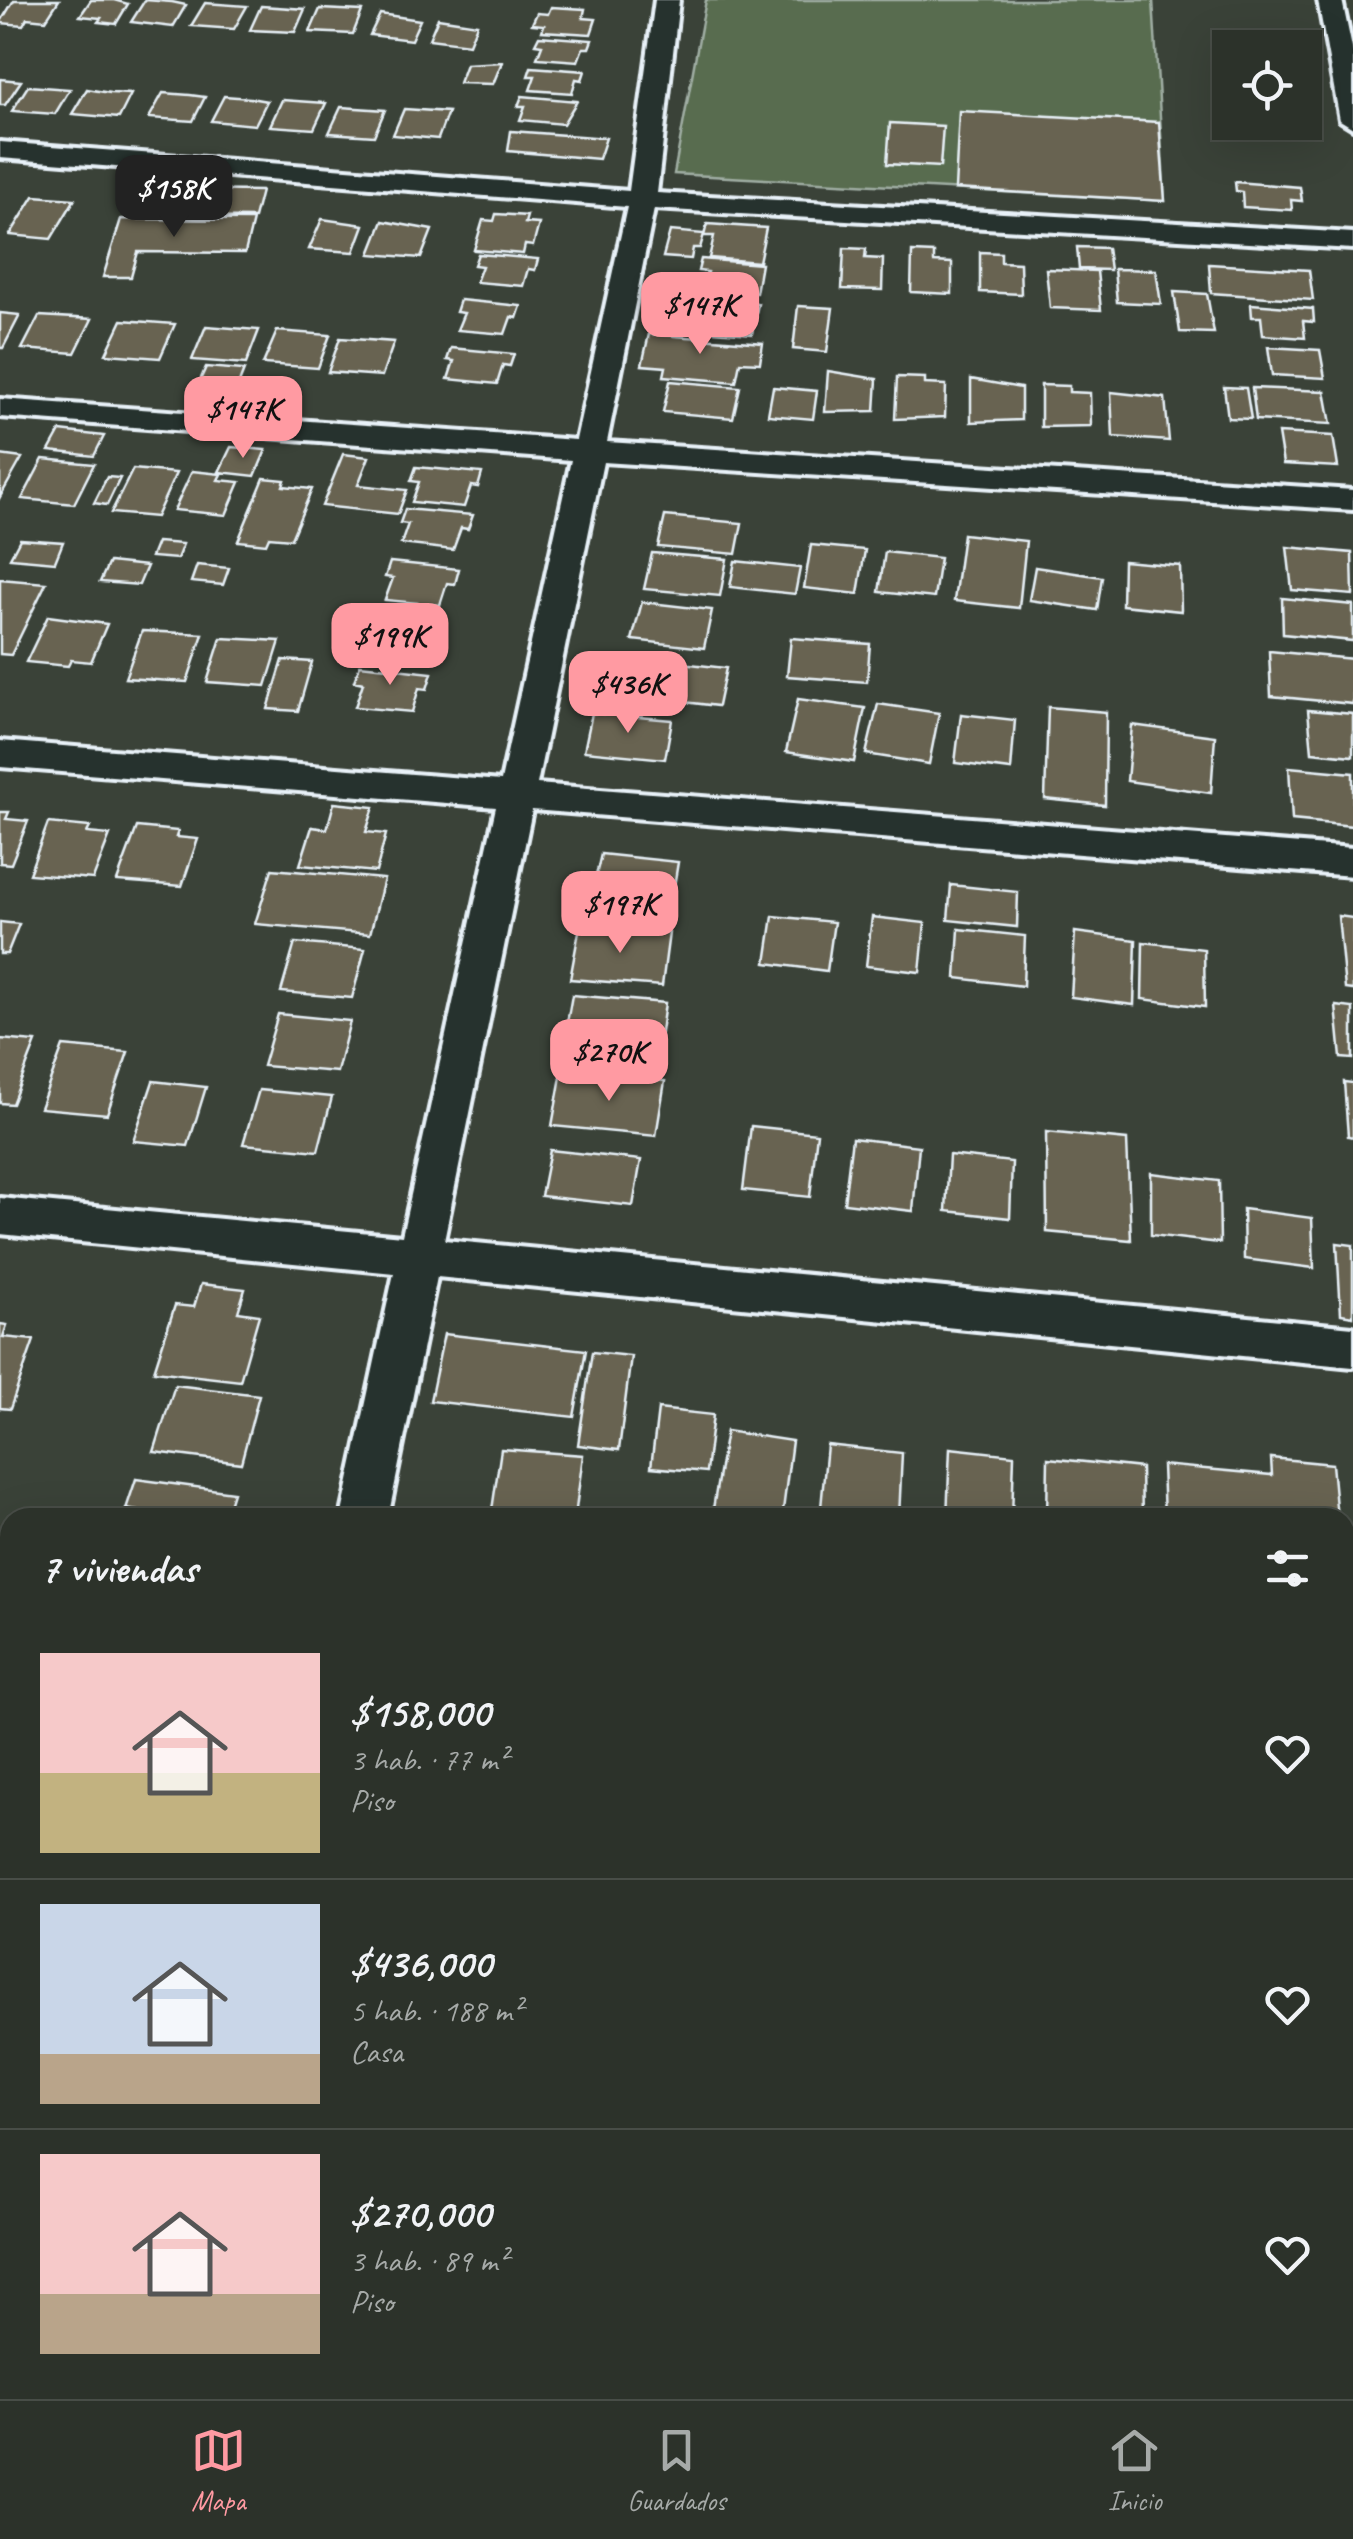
<!DOCTYPE html>
<html lang="es">
<head>
<meta charset="utf-8">
<style>
	:root { --surface:#2c322a; --page:#343a32; --text:#f1f3f6; --muted:#a6aaa8; --line:#484d47; --accent:#ff9aa2 }
	body { margin:0; font-family:Caveat,sans-serif; background:var(--page); color:var(--text); height:100vh; display:flex; flex-direction:column; font-size:38px; white-space:nowrap }
	* { box-sizing:border-box; margin:0 }
	p { font-size:32px; color:var(--muted) }
	.icon { flex:none; width:55px; height:55px; fill:none; stroke:currentColor; stroke-width:2; stroke-linecap:round; stroke-linejoin:round }
	.map { position:relative; flex:1; overflow:hidden }
	.sheet { position:absolute; left:0px; top:1508px; width:1355px; height:892px; display:flex; flex-direction:column; background:var(--surface); border-radius:30px 30px 0 0; box-shadow:0 10px 40px #0002,0 0 0 2px var(--line) }
	.sheet>* { flex:none }
	.buttons { position:absolute; left:1212px; top:30px; display:grid; gap:20px }
	.buttons a { display:grid; place-items:center; width:110px; height:110px; border-radius:0px; background:var(--surface); box-shadow:0 10px 40px #0002,0 0 0 2px var(--line); font-size:50px }
	.price { position:absolute; translate:-50% -85px; padding:0 22px; border-radius:20px; background:var(--accent); color:#111; font-size:32px; line-height:65px; filter:drop-shadow(0 2px 5px #0008) }
	.price::after { content:''; position:absolute; left:50%; top:60px; width:30px; height:22px; margin-left:-15px; background:inherit; clip-path:polygon(0 0,100% 0,50% 100%) }
	.price.current { background:#222; color:#fff }
	ul { padding:0; list-style:none }
	li { display:flex; align-items:center; gap:30px; height:250px; padding:0 40px }
	li+li { border-top:2px solid var(--line) }
	li span { display:grid; place-items:center; flex:none; width:280px; height:200px; border-radius:0px; color:#555 }
	li>.icon { margin-inline-start:auto }
	span .icon { width:120px; height:120px; fill:#fffc; stroke-width:1 }
	li b { font-size:42px }
	h2 { display:flex; justify-content:space-between; align-items:center; height:120px; padding:0 40px; font-size:42px }
	.dock { display:flex; justify-content:space-around; align-items:center; height:140px; border-top:2px solid var(--line); background:var(--surface); font-size:28px; color:var(--muted) }
	.dock a { display:grid; justify-items:center; gap:5px }
	.dock .current { color:var(--accent) }
	.map>svg:first-child { display:block }
	.green { fill:#596c4f; stroke:#a0aea4; stroke-width:2.5 }
	.building { fill:#686451; stroke:#e8f1f8; stroke-width:2.5 }
	.lines { fill:none; stroke-linecap:round; stroke-linejoin:round }
	.street-casing { stroke:#e8f1f8; stroke-width:8 }
	.street { fill:#26332d; fill-rule:evenodd }
</style>
</head>
<body>
<div class="map">
<svg width="1353" height="2399" viewBox="0 0 1353 2399">
	<rect width="100%" height="100%" fill="#3a4238"/>
	<filter id="ink" filterUnits="userSpaceOnUse"><feTurbulence type="fractalNoise" baseFrequency=".01" numOctaves="2"/><feDisplacementMap in="SourceGraphic" scale="20" xChannelSelector="R" yChannelSelector="G"/><feConvolveMatrix kernelMatrix="1 2 1 2 8 2 1 2 1" color-interpolation-filters="sRGB"/></filter>
	<g filter="url(#ink)">
		<path class="green" d="M 706,0 L 1153,0 L 1165,201 L 674,174 Z"/>
		<path class="building" d="M 14,0 L 59,0 L 46,20 L 27,18 L 23,25 L 0,23 Z
			M 91,0 L 114,0 L 128,4 L 116,24 L 98,22 L 101,18 L 80,16 Z
			M 145,0 L 172,2 L 186,5 L 173,27 L 131,22 Z
			M 205,3 L 247,6 L 234,29 L 191,26 Z
			M 261,6 L 305,9 L 295,32 L 250,30 Z
			M 551,7 L 585,9 L 583,18 L 596,19 L 591,34 L 542,31 L 544,25 L 532,24 L 537,13 L 548,14 Z
			M 320,9 L 362,11 L 353,34 L 310,32 Z
			M 380,14 L 420,20 L 411,40 L 370,35 Z
			M 438,18 L 477,24 L 469,44 L 429,39 Z
			M 539,36 L 592,40 L 589,48 L 583,48 L 578,61 L 537,58 L 542,45 L 535,44 Z
			M 502,62 L 493,84 L 459,83 L 466,64 Z
			M 531,67 L 585,71 L 582,80 L 576,79 L 572,93 L 530,90 L 535,76 L 528,76 Z
			M 0,79 L 21,81 L 5,105 L 0,105 Z
			M 28,86 L 70,89 L 55,114 L 12,111 Z
			M 87,89 L 110,93 L 131,94 L 119,118 L 72,114 Z
			M 163,93 L 190,95 L 205,97 L 193,121 L 149,118 Z
			M 224,96 L 250,98 L 267,101 L 255,125 L 211,121 Z
			M 522,96 L 577,101 L 563,124 L 520,120 L 525,106 L 518,106 Z
			M 282,100 L 326,103 L 314,129 L 270,126 Z
			M 341,107 L 385,110 L 374,136 L 329,133 Z
			M 404,109 L 448,112 L 438,139 L 393,135 Z
			M 959,111 L 1159,122 L 1165,201 L 955,189 Z
			M 890,123 L 943,126 L 940,167 L 887,164 Z
			M 511,131 L 606,138 L 599,159 L 508,151 Z
			M 1235,182 L 1300,187 L 1302,201 L 1291,200 L 1292,210 L 1243,207 L 1242,192 L 1236,191 Z
			M 179,190 L 261,191 L 254,218 L 171,217 Z
			M 34,196 L 75,199 L 51,239 L 10,235 Z
			M 496,214 L 527,216 L 525,223 L 539,224 L 533,246 L 525,245 L 523,254 L 474,250 L 483,220 L 494,221 Z
			M 121,219 L 253,220 L 245,253 L 138,252 L 131,277 L 103,277 Z
			M 322,219 L 364,225 L 354,252 L 309,249 Z
			M 383,221 L 432,230 L 421,258 L 370,254 Z
			M 707,224 L 766,228 L 759,262 L 709,258 L 714,236 L 704,236 Z
			M 670,231 L 704,234 L 700,248 L 693,248 L 691,259 L 663,257 Z
			M 1077,247 L 1107,248 L 1110,270 L 1079,269 Z
			M 844,248 L 866,249 L 865,258 L 883,259 L 882,290 L 842,289 Z
			M 912,252 L 934,253 L 934,262 L 952,263 L 952,294 L 911,292 Z
			M 980,252 L 1001,253 L 1001,262 L 1020,263 L 1021,294 L 980,292 Z
			M 478,254 L 538,259 L 535,270 L 528,269 L 523,286 L 476,282 L 482,266 L 474,265 Z
			M 701,259 L 761,264 L 756,293 L 704,289 L 708,272 L 698,271 Z
			M 1209,264 L 1309,270 L 1313,300 L 1211,293 Z
			M 1046,269 L 1097,271 L 1101,310 L 1050,308 Z
			M 1114,269 L 1156,270 L 1161,304 L 1117,302 Z
			M 1174,292 L 1207,294 L 1214,333 L 1180,332 Z
			M 696,299 L 758,304 L 752,334 L 700,330 L 703,313 L 693,312 Z
			M 460,300 L 521,306 L 517,318 L 511,317 L 505,334 L 457,330 L 464,313 L 456,312 Z
			M 1251,304 L 1313,309 L 1314,322 L 1303,321 L 1305,338 L 1263,335 L 1261,317 L 1252,317 Z
			M 798,306 L 833,308 L 827,352 L 793,349 Z
			M 0,313 L 20,315 L 3,348 L 0,348 Z
			M 39,316 L 92,319 L 75,353 L 22,349 Z
			M 122,320 L 175,324 L 160,358 L 106,354 Z
			M 206,326 L 259,330 L 246,364 L 192,360 Z
			M 277,331 L 330,335 L 318,368 L 263,364 Z
			M 649,334 L 763,343 L 760,363 L 740,362 L 736,382 L 664,376 L 666,367 L 642,365 Z
			M 340,338 L 394,342 L 382,376 L 328,372 Z
			M 1268,347 L 1320,350 L 1325,378 L 1272,375 Z
			M 451,348 L 514,354 L 510,366 L 503,365 L 497,384 L 448,379 L 454,361 L 447,360 Z
			M 206,367 L 244,370 L 237,388 L 198,385 Z
			M 828,371 L 877,379 L 875,411 L 825,412 Z
			M 897,377 L 925,378 L 925,384 L 946,385 L 945,417 L 895,419 Z
			M 971,379 L 1021,388 L 1021,420 L 971,422 Z
			M 670,381 L 740,387 L 733,418 L 663,412 Z
			M 1041,385 L 1069,386 L 1069,392 L 1090,393 L 1091,426 L 1041,427 Z
			M 773,387 L 817,391 L 813,419 L 768,415 Z
			M 1224,387 L 1246,388 L 1251,419 L 1228,418 Z
			M 1252,388 L 1325,391 L 1331,424 L 1256,420 Z
			M 1111,392 L 1165,398 L 1169,441 L 1113,437 Z
			M 60,431 L 104,436 L 94,456 L 49,451 Z
			M 1278,433 L 1333,436 L 1338,467 L 1283,464 Z
			M 231,447 L 266,450 L 255,476 L 219,472 Z
			M 343,454 L 369,457 L 358,485 L 407,490 L 398,514 L 322,506 Z
			M 0,455 L 22,458 L 0,497 Z
			M 43,459 L 94,464 L 74,504 L 22,499 Z
			M 416,467 L 482,473 L 478,487 L 471,486 L 464,507 L 412,502 L 419,482 L 411,481 Z
			M 133,469 L 176,473 L 156,517 L 111,513 Z
			M 192,471 L 221,474 L 218,480 L 240,482 L 226,515 L 174,510 Z
			M 107,477 L 120,478 L 107,505 L 94,503 Z
			M 264,478 L 285,480 L 283,486 L 312,489 L 291,539 L 269,537 L 266,544 L 238,541 Z
			M 405,509 L 473,515 L 468,529 L 461,528 L 453,550 L 401,544 L 408,524 L 400,523 Z
			M 665,516 L 742,523 L 736,554 L 658,547 Z
			M 963,534 L 1026,541 L 1019,608 L 954,601 Z
			M 20,539 L 63,542 L 55,562 L 10,558 Z
			M 157,542 L 183,544 L 177,559 L 151,557 Z
			M 811,545 L 865,550 L 858,594 L 804,588 Z
			M 1287,547 L 1352,553 L 1353,595 L 1292,590 Z
			M 885,552 L 940,558 L 934,598 L 879,592 Z
			M 652,553 L 727,559 L 720,596 L 644,589 Z
			M 735,561 L 800,568 L 795,594 L 730,587 Z
			M 1123,561 L 1180,566 L 1181,611 L 1122,605 Z
			M 109,562 L 147,566 L 139,585 L 100,582 Z
			M 390,562 L 459,569 L 455,584 L 447,583 L 440,605 L 385,600 L 393,578 L 385,577 Z
			M 197,565 L 229,568 L 223,585 L 191,582 Z
			M 1035,567 L 1102,577 L 1097,610 L 1029,600 Z
			M 0,579 L 46,583 L 11,655 L 0,654 Z
			M 1282,598 L 1353,605 L 1353,641 L 1283,634 Z
			M 642,602 L 712,610 L 704,648 L 632,640 Z
			M 374,615 L 444,622 L 439,637 L 431,637 L 424,660 L 368,654 L 377,631 L 368,630 Z
			M 48,616 L 107,624 L 91,662 L 71,660 L 68,666 L 26,662 Z
			M 142,631 L 203,634 L 187,682 L 125,678 Z
			M 221,638 L 280,641 L 266,686 L 207,682 Z
			M 791,638 L 870,644 L 867,682 L 787,676 Z
			M 1269,651 L 1353,659 L 1353,704 L 1271,696 Z
			M 636,658 L 726,668 L 718,706 L 626,695 Z
			M 283,660 L 312,662 L 298,711 L 268,709 Z
			M 360,665 L 432,673 L 427,689 L 419,688 L 412,712 L 355,707 L 363,683 L 354,681 Z
			M 798,699 L 865,708 L 854,762 L 786,752 Z
			M 878,704 L 939,713 L 929,764 L 866,754 Z
			M 1048,707 L 1106,712 L 1105,805 L 1045,799 Z
			M 1308,710 L 1353,714 L 1353,756 L 1312,752 Z
			M 592,713 L 672,720 L 665,759 L 584,751 Z
			M 961,714 L 1015,720 L 1011,770 L 955,763 Z
			M 1132,725 L 1215,736 L 1211,793 L 1127,781 Z
			M 1289,767 L 1353,773 L 1353,826 L 1292,820 Z
			M 334,803 L 374,807 L 366,832 L 386,834 L 376,872 L 300,865 L 312,827 L 327,829 Z
			M 0,812 L 9,812 L 6,819 L 28,821 L 11,864 L 0,863 Z
			M 48,823 L 90,827 L 87,833 L 110,835 L 93,879 L 29,874 Z
			M 137,827 L 178,831 L 176,837 L 198,839 L 182,886 L 117,881 Z
			M 601,854 L 678,862 L 671,905 L 591,897 Z
			M 272,869 L 384,879 L 370,934 L 255,924 Z
			M 951,885 L 1018,892 L 1017,927 L 948,920 Z
			M 773,916 L 834,922 L 827,971 L 766,963 Z
			M 1338,916 L 1353,918 L 1353,990 L 1345,989 Z
			M 872,917 L 925,923 L 920,972 L 866,966 Z
			M 0,922 L 19,924 L 7,954 L 0,954 Z
			M 580,926 L 669,933 L 662,986 L 570,979 Z
			M 959,929 L 1025,936 L 1023,986 L 956,978 Z
			M 1075,932 L 1136,940 L 1134,1005 L 1071,997 Z
			M 1143,942 L 1204,949 L 1205,1007 L 1142,999 Z
			M 295,943 L 365,949 L 352,998 L 281,992 Z
			M 572,995 L 665,1003 L 658,1054 L 563,1045 Z
			M 1336,1006 L 1353,1008 L 1353,1059 L 1341,1058 Z
			M 278,1014 L 350,1021 L 337,1072 L 263,1066 Z
			M 0,1039 L 36,1042 L 12,1104 L 0,1103 Z
			M 63,1046 L 128,1052 L 107,1114 L 40,1108 Z
			M 562,1071 L 665,1081 L 656,1136 L 552,1126 Z
			M 153,1081 L 206,1087 L 188,1146 L 133,1141 Z
			M 1344,1082 L 1353,1083 L 1353,1137 L 1348,1136 Z
			M 259,1090 L 332,1097 L 318,1151 L 243,1144 Z
			M 751,1126 L 817,1133 L 810,1197 L 743,1190 Z
			M 1046,1132 L 1127,1140 L 1131,1240 L 1047,1232 Z
			M 852,1138 L 919,1146 L 913,1211 L 844,1203 Z
			M 550,1150 L 641,1160 L 633,1206 L 541,1196 Z
			M 949,1155 L 1012,1162 L 1010,1218 L 946,1211 Z
			M 1151,1173 L 1219,1181 L 1220,1243 L 1151,1235 Z
			M 1243,1209 L 1312,1218 L 1314,1268 L 1244,1259 Z
			M 1337,1243 L 1353,1245 L 1353,1316 L 1341,1314 Z
			M 201,1284 L 245,1289 L 238,1312 L 259,1315 L 240,1381 L 154,1371 L 175,1305 L 194,1307 Z
			M 0,1324 L 7,1325 L 3,1337 L 34,1340 L 10,1409 L 0,1408 Z
			M 444,1334 L 586,1350 L 574,1417 L 430,1401 Z
			M 592,1352 L 631,1356 L 619,1450 L 578,1445 Z
			M 175,1385 L 259,1395 L 241,1463 L 154,1452 Z
			M 658,1409 L 713,1415 L 706,1472 L 651,1467 Z
			M 726,1431 L 792,1441 L 782,1518 L 713,1509 Z
			M 827,1445 L 902,1453 L 899,1518 L 820,1518 Z
			M 950,1448 L 1014,1455 L 1012,1518 L 947,1518 Z
			M 501,1449 L 583,1455 L 575,1517 L 492,1510 Z
			M 1048,1458 L 1141,1468 L 1142,1518 L 1047,1518 Z
			M 1271,1458 L 1332,1464 L 1337,1518 L 1164,1518 L 1162,1465 L 1272,1475 Z
			M 136,1479 L 233,1492 L 225,1518 L 136,1518 L 138,1511 L 126,1509 Z
			M 1345,1865 L 1353,1866 L 1353,1975 L 1345,1974 Z"/>
		<g class="lines">
			<g class="street-casing">
				<path id="street" d="M 655,0 L 679,0 L 657,193 L 1353,233 L 1353,249 L 654,209 L 607,442 L 1353,490 L 1353,510 L 603,462 L 537,784 L 1353,848 L 1353,876 L 532,810 L 444,1240 L 1353,1327 L 1353,1367 L 437,1277 L 388,1518 L 341,1518 L 394,1273 L 0,1234 L 0,1198 L 402,1236 L 496,807 L 0,767 L 0,741 L 501,781 L 571,460 L 0,417 L 0,399 L 576,440 L 627,207 L 0,158 L 0,142 L 629,191 Z
					M 1318,0 L 1342,0 L 1353,53 L 1353,128 L 1340,120 Z
					M 0,1867 L 10,1868 L 10,1920 L 0,1919 Z
					M 1345,2013 L 1353,2014 L 1353,2068 L 1345,2067 Z"/>
			</g>
			<use href="#street" class="street"/>
		</g>
	</g>
</svg>
<div class="buttons">
<a><svg class="icon" aria-label="locate" viewBox="0 0 24 24"><circle cx="12" cy="12" r="6"/><path d="M12 2v4M12 18v4M2 12h4M18 12h4"/></svg></a>
</div>
<b class="price current" style="left:174px;top:240px">$158K</b>
<b class="price" style="left:700px;top:357px">$147K</b>
<b class="price" style="left:243px;top:461px">$147K</b>
<b class="price" style="left:390px;top:688px">$199K</b>
<b class="price" style="left:628px;top:736px">$436K</b>
<b class="price" style="left:620px;top:956px">$197K</b>
<b class="price" style="left:609px;top:1104px">$270K</b>
<section class="sheet">
<h2>7 viviendas<svg class="icon" aria-label="filters" viewBox="0 0 24 24"><path d="M4 7h16M4 17h16"/><circle cx="9" cy="7" r="2"/><circle cx="15" cy="17" r="2"/></svg></h2>
<ul>
<li><span style="background:linear-gradient(#f6c9c9 60%,#c2b280 0)"><svg class="icon" aria-label="home" viewBox="0 0 24 24"><path d="M3 11l9-7 9 7M6 9v11h12V9"/></svg></span><div><b>$158,000</b><p>3 hab. · 77 m²</p><p>Piso</p></div><svg class="icon" aria-label="heart" viewBox="0 0 24 24"><path d="M12 20l-8-8c-3-5 5-10 8-4 3-6 11-1 8 4z"/></svg></li>
<li><span style="background:linear-gradient(#c9d6e8 75%,#b9a48a 0)"><svg class="icon" aria-label="home" viewBox="0 0 24 24"><path d="M3 11l9-7 9 7M6 9v11h12V9"/></svg></span><div><b>$436,000</b><p>5 hab. · 188 m²</p><p>Casa</p></div><svg class="icon" aria-label="heart" viewBox="0 0 24 24"><path d="M12 20l-8-8c-3-5 5-10 8-4 3-6 11-1 8 4z"/></svg></li>
<li><span style="background:linear-gradient(#f6c9c9 70%,#b9a48a 0)"><svg class="icon" aria-label="home" viewBox="0 0 24 24"><path d="M3 11l9-7 9 7M6 9v11h12V9"/></svg></span><div><b>$270,000</b><p>3 hab. · 89 m²</p><p>Piso</p></div><svg class="icon" aria-label="heart" viewBox="0 0 24 24"><path d="M12 20l-8-8c-3-5 5-10 8-4 3-6 11-1 8 4z"/></svg></li>
</ul>
</section>
</div>
<nav class="dock">
<a class="current"><svg class="icon" aria-label="map" viewBox="0 0 24 24"><path d="M3 6l6-2 6 2 6-2v14l-6 2-6-2-6 2zM9 4v14M15 6v14"/></svg>Mapa</a>
<a><svg class="icon" aria-label="saved" viewBox="0 0 24 24"><path d="M7 4h10v16l-5-4-5 4z"/></svg>Guardados</a>
<a><svg class="icon" aria-label="home" viewBox="0 0 24 24"><path d="M3 11l9-7 9 7M6 9v11h12V9"/></svg>Inicio</a>
</nav>
</body>
</html>
